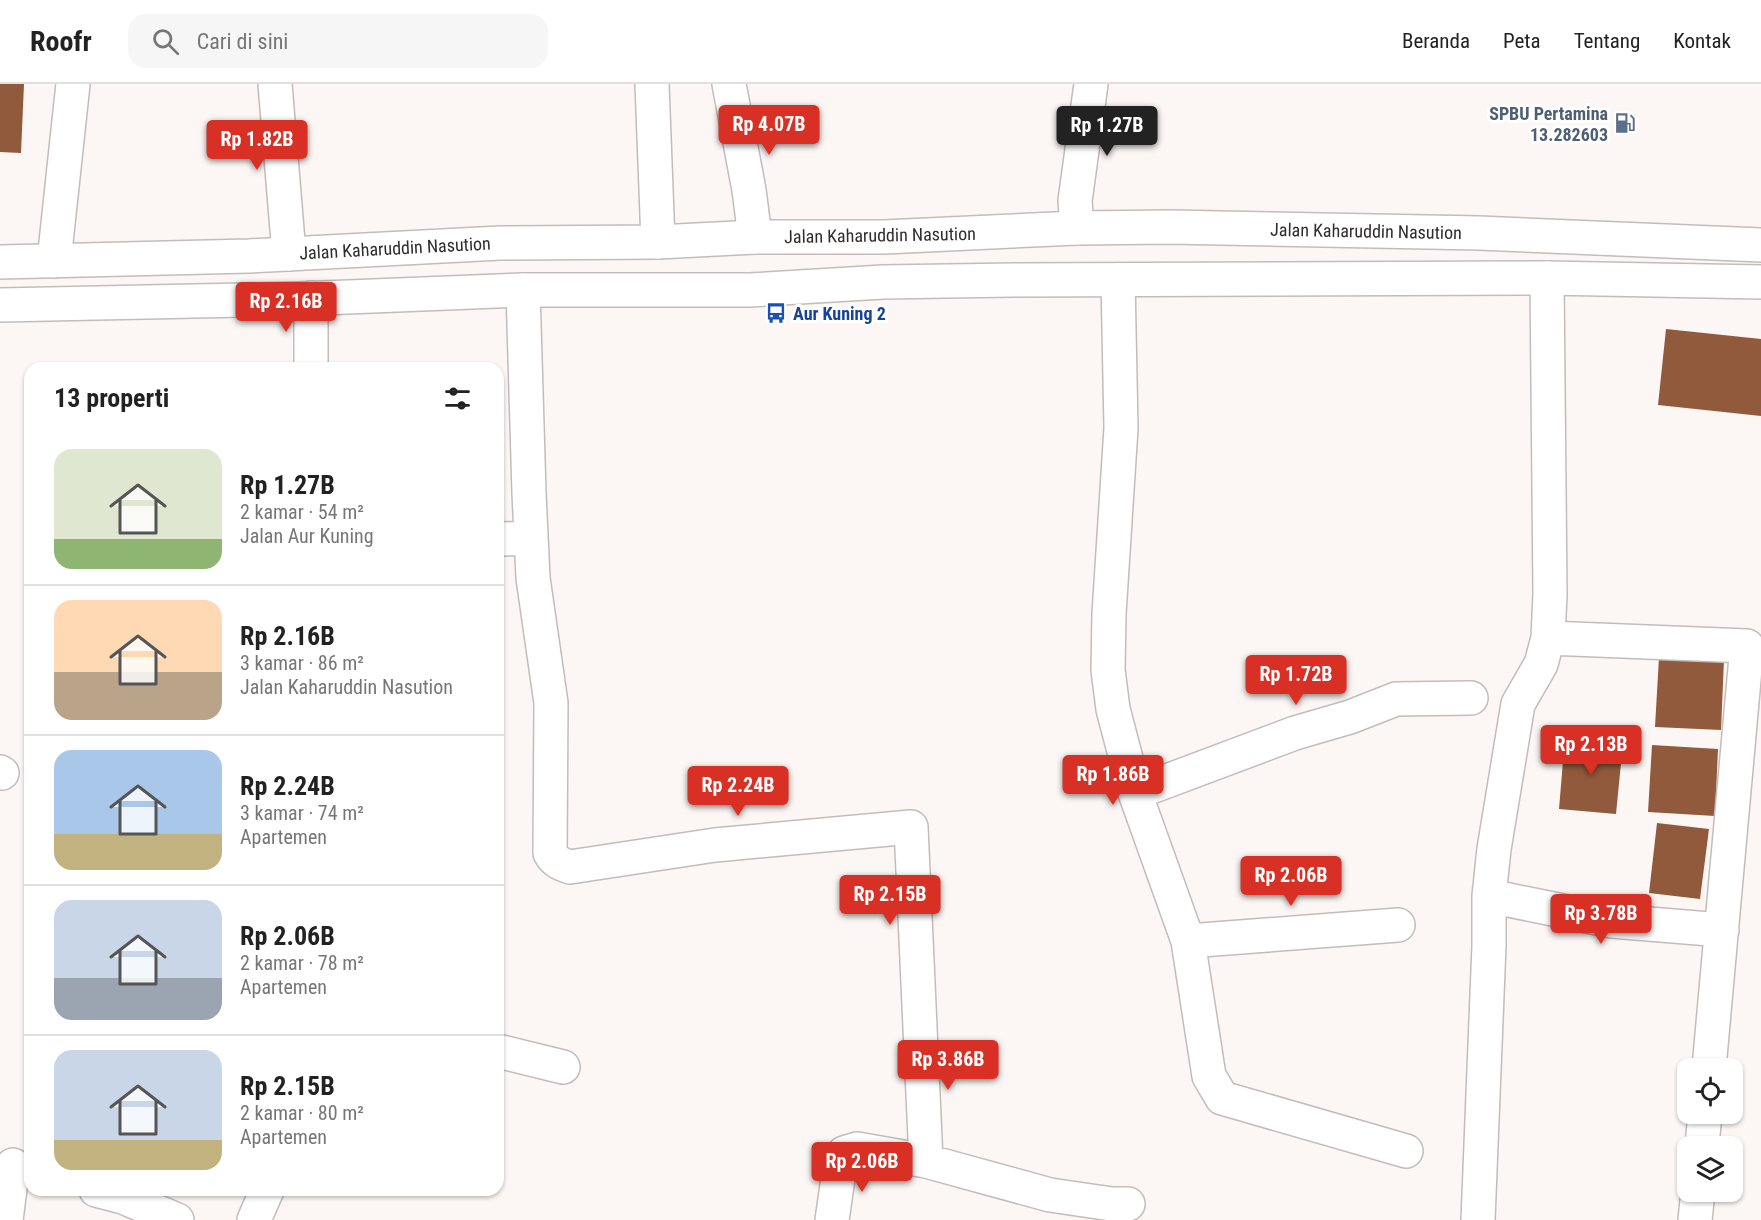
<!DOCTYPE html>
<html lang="id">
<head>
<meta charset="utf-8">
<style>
	:root { --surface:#fff; --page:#f6f6f6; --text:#222; --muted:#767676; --line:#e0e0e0; --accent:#d93025 }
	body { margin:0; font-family:"Roboto Condensed",sans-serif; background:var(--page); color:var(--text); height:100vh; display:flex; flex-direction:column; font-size:22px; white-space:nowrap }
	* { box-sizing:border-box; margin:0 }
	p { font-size:20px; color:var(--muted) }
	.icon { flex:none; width:33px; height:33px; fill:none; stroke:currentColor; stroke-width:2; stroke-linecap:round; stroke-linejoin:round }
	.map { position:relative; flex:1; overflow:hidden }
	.side { position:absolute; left:24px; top:278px; width:480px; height:834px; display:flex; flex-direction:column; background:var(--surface); border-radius:18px; box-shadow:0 2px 4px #0004 }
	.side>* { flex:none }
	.tools { position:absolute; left:1677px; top:974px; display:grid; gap:12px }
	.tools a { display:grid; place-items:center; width:66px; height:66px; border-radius:12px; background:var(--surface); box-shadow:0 2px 4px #0004; font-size:30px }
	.price { position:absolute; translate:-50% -51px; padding:0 14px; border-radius:6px; background:var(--accent); color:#fff; font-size:20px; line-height:39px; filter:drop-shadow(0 2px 3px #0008) }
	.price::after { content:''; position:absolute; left:50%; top:36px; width:18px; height:14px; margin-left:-9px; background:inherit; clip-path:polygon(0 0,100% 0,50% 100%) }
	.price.selected { background:#222; color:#fff }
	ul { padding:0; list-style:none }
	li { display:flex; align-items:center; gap:18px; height:150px; padding:0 30px }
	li+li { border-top:2px solid var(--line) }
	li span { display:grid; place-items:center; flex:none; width:168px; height:120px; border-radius:18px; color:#555 }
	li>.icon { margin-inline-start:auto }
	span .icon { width:72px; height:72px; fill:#fffc; stroke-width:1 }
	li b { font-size:26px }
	h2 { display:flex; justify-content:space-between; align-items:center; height:72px; padding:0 30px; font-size:26px }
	header { display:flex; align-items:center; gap:36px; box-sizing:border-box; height:84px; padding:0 30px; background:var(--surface); border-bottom:2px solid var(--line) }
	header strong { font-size:28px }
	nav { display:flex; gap:33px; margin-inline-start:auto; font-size:21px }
	.search { width:420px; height:54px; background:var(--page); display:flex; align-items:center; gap:15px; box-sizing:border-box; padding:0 21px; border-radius:18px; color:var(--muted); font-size:22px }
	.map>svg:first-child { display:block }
	.building { fill:#925a3c }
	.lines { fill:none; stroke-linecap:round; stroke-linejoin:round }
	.minor-casing { stroke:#c2bdba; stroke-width:36 }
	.highway-casing { stroke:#c2bdba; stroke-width:36 }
	.minor { stroke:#fff; stroke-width:33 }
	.highway { stroke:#fff; stroke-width:33 }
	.labels { text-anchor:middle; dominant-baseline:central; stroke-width:6; stroke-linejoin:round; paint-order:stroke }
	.service-label { font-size:18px; font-weight:bold; fill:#4e5e75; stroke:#fff; text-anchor:end }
	.street-label { font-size:18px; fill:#2f2d2c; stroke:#fff }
	.transit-label { font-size:18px; font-weight:bold; fill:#164399; stroke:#fff; text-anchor:start }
</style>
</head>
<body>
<header>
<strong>Roofr</strong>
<div class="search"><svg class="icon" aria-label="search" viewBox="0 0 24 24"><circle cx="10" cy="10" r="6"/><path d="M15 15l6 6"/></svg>Cari di sini</div>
<nav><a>Beranda</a><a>Peta</a><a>Tentang</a><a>Kontak</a></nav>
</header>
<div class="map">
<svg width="1761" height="1136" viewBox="0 0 1761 1136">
	<rect width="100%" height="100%" fill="#fcf7f4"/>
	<path class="building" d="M 0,0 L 24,0 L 21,69 L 0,68 Z
		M 1666,245 L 1761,255 L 1761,332 L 1658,321 Z
		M 1659,573 L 1724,576 L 1721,646 L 1655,643 Z
		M 1565,653 L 1623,659 L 1616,730 L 1559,725 Z
		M 1652,661 L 1718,665 L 1715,732 L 1648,728 Z
		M 1657,739 L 1709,745 L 1700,815 L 1649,809 Z"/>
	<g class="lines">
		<g class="minor-casing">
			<path id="minor" d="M 275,0 L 289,170
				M 652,0 L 658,158
				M 729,0 L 749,106 L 755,153
				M 1077,144 L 1075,117 L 1091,0
				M 54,177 L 73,0
				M 1118,196 L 1121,344 L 1109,530 L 1108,586 L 1113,625 L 1135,709 L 1188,857 L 1209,992 L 1222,1014 L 1406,1067
				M 523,206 L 529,409 L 533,494 L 551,619 L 550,769 C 555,778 561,780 570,783 L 715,761 L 911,743 L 926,1077
				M 311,214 L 311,284
				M 498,455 L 531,454
				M 1548,554 L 1747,562 L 1709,984
				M 0,688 L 2,689
				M 1135,709 L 1295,649 L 1350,633 L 1396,615 L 1471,614
				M 1489,812 L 1612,837 L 1722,846
				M 1188,857 L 1398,841
				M 498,967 L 563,983
				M 1702,1062 L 1705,1029
				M 96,1106 L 123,1113 L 177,1136
				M 6,1136 L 13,1081
				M 254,1136 L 267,1106
				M 832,1136 L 841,1074 L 844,1069 L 857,1065 L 926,1077 L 1050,1111 L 1112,1120 L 1128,1120
				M 1478,1136 L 1489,861 L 1489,812 L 1494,765 L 1518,620 L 1541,580 L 1548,554 L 1550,510 L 1547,194
				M 1695,1136 L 1698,1107"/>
		</g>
		<g class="highway-casing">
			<path id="highway" d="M 0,178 L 249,172 L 500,159 L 658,158 L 755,153 L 884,153 L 1077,144 L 1170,143 L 1479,149 L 1761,161
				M 0,221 L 298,215 L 523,206 L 750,206 L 883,198 L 1014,196 L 1547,194 L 1761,198"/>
		</g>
		<use href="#minor" class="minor"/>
		<use href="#highway" class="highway"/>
	</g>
	<defs>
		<g id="fuel-bare" transform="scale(1.62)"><path d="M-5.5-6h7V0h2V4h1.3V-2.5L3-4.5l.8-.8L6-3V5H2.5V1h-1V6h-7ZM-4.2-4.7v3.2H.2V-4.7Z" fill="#5c6f8a" stroke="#fff" stroke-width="2.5" paint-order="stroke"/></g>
		<g id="bus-bare" transform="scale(1.62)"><path d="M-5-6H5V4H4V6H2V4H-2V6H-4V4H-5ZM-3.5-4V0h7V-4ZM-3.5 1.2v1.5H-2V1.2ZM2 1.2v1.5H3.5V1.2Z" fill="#1a4fb4" stroke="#fff" stroke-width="2.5" paint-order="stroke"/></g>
	</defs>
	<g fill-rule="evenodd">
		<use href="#fuel-bare" x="1625" y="39"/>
		<use href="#bus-bare" x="776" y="229"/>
	</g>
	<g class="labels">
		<g class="service-label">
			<text x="1608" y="29">SPBU Pertamina<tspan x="1608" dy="21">13.282603</tspan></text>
		</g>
		<g class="street-label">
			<text transform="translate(1366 147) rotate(1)">Jalan Kaharuddin Nasution</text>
			<text transform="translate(880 151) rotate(-1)">Jalan Kaharuddin Nasution</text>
			<text transform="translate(395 164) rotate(-3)">Jalan Kaharuddin Nasution</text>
		</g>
		<g class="transit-label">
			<text x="793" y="229">Aur Kuning 2</text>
		</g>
	</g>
</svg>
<div class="tools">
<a><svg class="icon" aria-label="locate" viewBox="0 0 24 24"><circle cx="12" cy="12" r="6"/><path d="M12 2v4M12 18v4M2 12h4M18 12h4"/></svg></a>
<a><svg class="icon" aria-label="layers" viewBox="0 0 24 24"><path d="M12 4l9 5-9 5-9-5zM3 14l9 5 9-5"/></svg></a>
</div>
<b class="price" style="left:769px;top:72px">Rp 4.07B</b>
<b class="price selected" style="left:1107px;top:73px">Rp 1.27B</b>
<b class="price" style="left:257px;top:87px">Rp 1.82B</b>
<b class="price" style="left:286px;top:249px">Rp 2.16B</b>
<b class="price" style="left:1296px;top:622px">Rp 1.72B</b>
<b class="price" style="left:1591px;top:692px">Rp 2.13B</b>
<b class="price" style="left:1113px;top:722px">Rp 1.86B</b>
<b class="price" style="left:738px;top:733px">Rp 2.24B</b>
<b class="price" style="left:1291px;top:823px">Rp 2.06B</b>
<b class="price" style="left:890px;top:842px">Rp 2.15B</b>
<b class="price" style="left:1601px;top:861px">Rp 3.78B</b>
<b class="price" style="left:948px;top:1007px">Rp 3.86B</b>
<b class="price" style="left:862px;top:1109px">Rp 2.06B</b>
<section class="side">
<h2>13 properti<svg class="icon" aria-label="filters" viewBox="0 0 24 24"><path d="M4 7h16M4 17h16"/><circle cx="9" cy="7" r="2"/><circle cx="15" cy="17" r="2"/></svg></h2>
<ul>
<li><span style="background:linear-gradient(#dfe7d0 75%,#8fb573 0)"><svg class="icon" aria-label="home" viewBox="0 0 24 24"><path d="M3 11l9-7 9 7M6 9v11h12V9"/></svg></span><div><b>Rp 1.27B</b><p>2 kamar · 54 m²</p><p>Jalan Aur Kuning</p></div></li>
<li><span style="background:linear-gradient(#ffd9b3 60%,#b9a48a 0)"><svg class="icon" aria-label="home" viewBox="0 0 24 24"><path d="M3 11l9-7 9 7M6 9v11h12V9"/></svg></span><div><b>Rp 2.16B</b><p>3 kamar · 86 m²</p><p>Jalan Kaharuddin Nasution</p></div></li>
<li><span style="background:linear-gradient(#a9c7e8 70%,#c2b280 0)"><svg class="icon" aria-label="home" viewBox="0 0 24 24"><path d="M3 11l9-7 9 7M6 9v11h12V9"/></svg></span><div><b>Rp 2.24B</b><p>3 kamar · 74 m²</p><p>Apartemen</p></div></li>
<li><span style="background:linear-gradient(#c9d6e8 65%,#9aa5b1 0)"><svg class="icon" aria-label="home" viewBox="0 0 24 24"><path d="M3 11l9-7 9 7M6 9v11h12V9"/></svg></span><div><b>Rp 2.06B</b><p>2 kamar · 78 m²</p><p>Apartemen</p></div></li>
<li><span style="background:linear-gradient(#c9d6e8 75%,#c2b280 0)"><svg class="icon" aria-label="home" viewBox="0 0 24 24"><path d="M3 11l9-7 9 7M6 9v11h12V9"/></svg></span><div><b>Rp 2.15B</b><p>2 kamar · 80 m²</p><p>Apartemen</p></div></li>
</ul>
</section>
</div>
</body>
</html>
